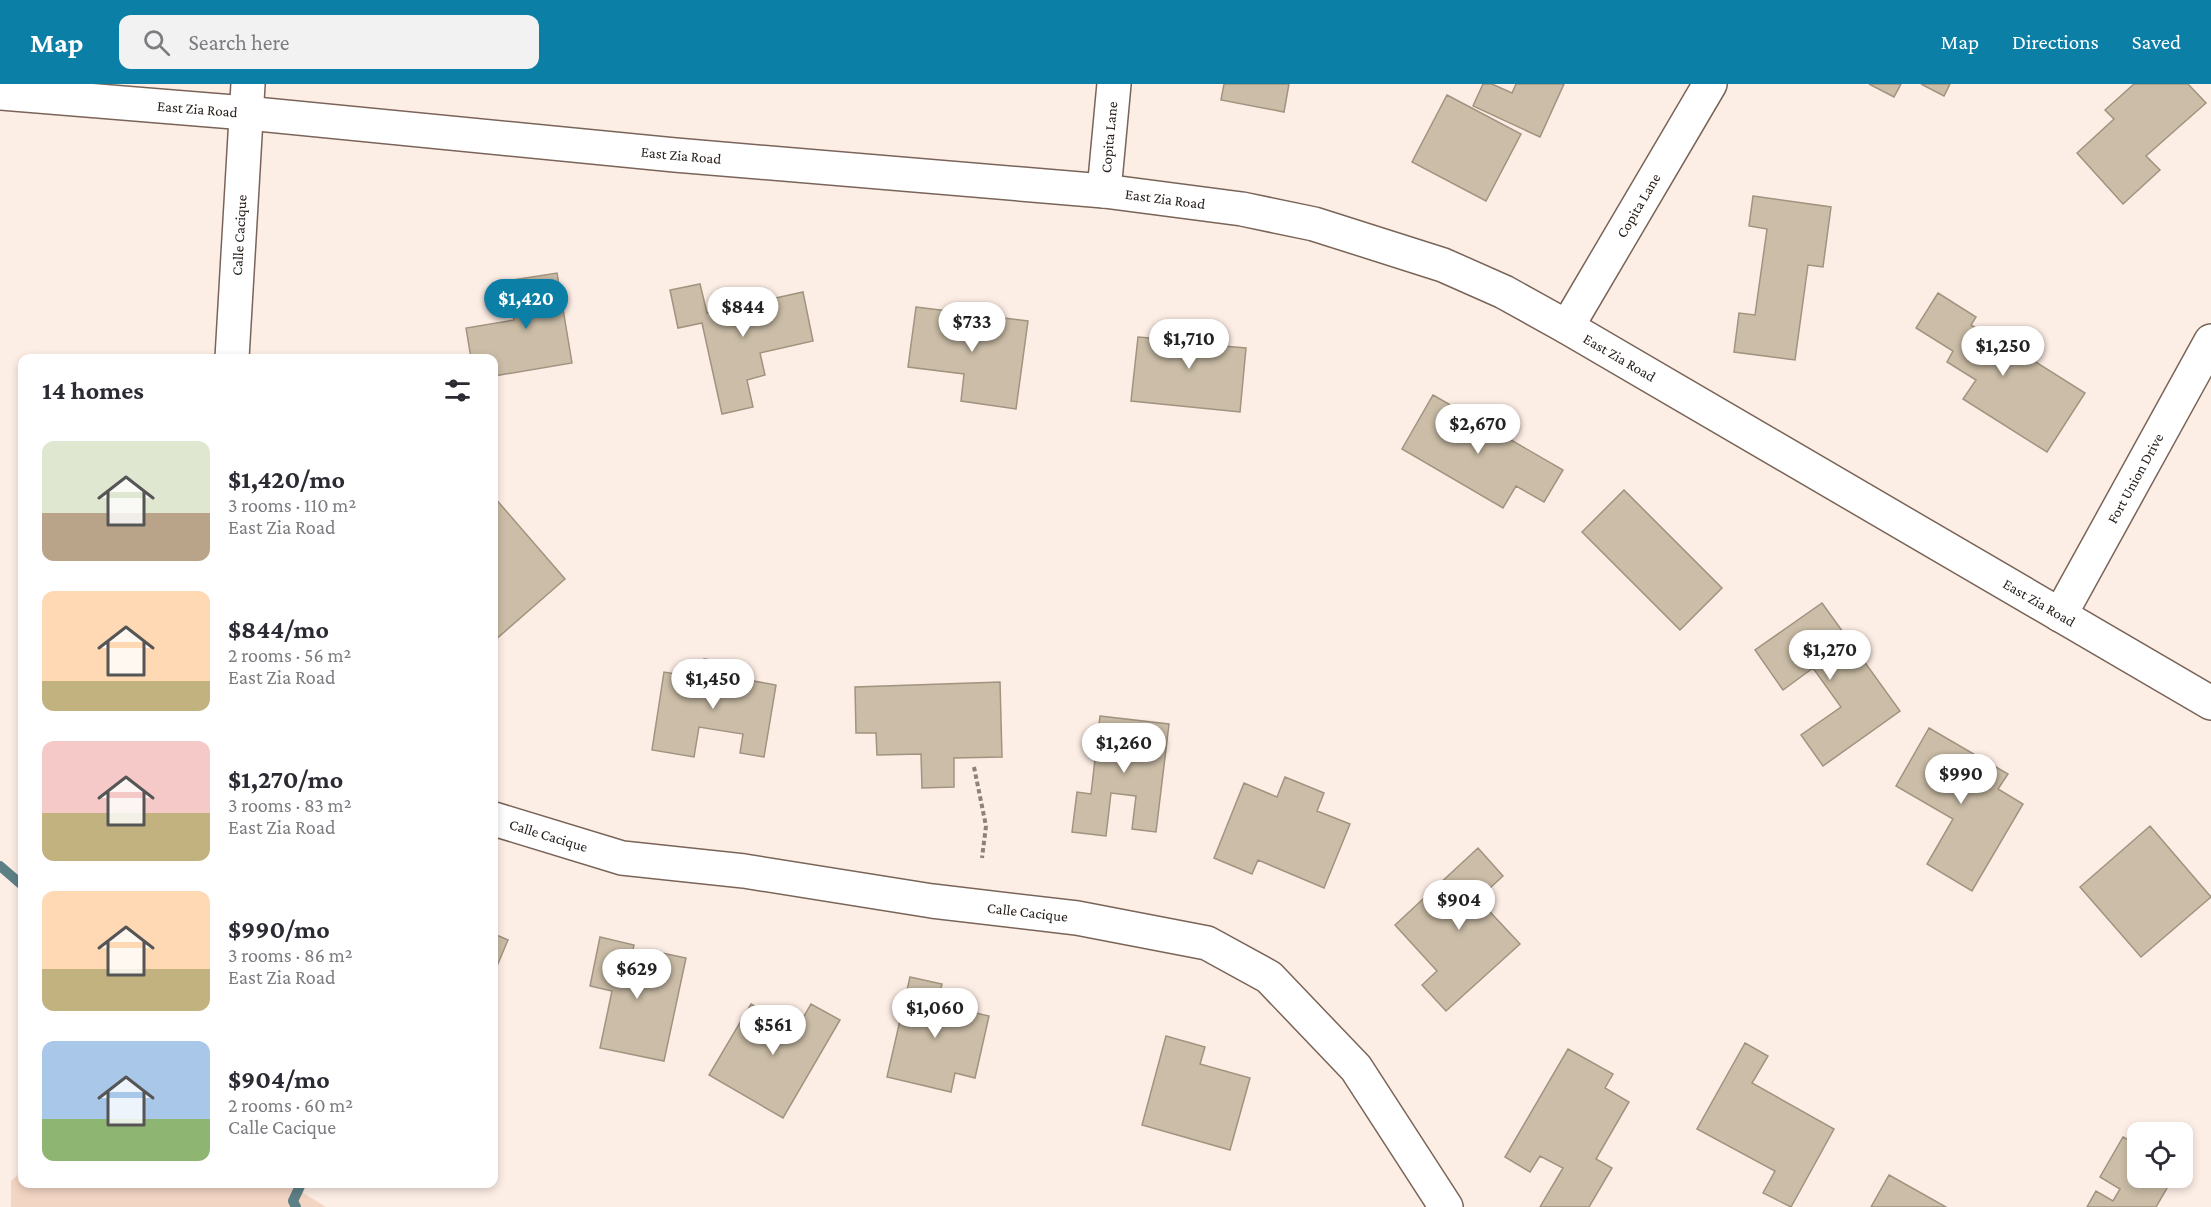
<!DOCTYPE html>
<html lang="en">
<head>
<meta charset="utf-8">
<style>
	:root { --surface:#fff; --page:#f2f2f3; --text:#2b2b33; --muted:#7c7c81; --accent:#0b7fa6 }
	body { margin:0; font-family:"Crimson Pro",serif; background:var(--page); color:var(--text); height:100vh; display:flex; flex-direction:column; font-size:22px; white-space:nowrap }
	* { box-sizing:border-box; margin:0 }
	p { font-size:20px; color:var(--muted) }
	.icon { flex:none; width:33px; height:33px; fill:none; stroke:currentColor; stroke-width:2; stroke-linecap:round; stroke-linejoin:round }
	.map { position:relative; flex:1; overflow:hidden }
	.panel { position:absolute; left:18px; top:270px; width:480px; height:834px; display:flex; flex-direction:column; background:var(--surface); border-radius:12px; box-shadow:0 3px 9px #0003 }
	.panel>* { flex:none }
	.buttons { position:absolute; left:2127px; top:1038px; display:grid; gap:12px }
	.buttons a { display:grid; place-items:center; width:66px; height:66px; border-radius:12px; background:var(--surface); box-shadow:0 3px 9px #0003; font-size:30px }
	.price { position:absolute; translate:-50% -51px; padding:0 14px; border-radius:21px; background:#fff; color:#222; font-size:20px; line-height:39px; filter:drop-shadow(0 2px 3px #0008) }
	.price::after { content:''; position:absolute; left:50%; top:36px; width:18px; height:14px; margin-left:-9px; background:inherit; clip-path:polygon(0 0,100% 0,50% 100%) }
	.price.selected { background:var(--accent); color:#fff }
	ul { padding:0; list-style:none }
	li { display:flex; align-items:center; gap:18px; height:150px; padding:0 24px }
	li span { display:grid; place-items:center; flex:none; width:168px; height:120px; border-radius:12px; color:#555 }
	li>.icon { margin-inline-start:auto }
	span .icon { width:72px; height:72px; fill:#fffc; stroke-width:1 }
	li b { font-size:26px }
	h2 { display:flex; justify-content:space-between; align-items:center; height:72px; padding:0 24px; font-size:26px }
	header { display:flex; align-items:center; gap:36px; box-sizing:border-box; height:84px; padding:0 30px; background:var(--accent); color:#fff }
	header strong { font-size:28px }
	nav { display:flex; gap:33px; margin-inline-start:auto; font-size:21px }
	.search { width:420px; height:54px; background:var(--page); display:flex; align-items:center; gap:15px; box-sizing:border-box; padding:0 21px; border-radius:12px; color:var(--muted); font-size:22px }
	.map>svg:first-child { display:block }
	.green { fill:#f3d5c4 }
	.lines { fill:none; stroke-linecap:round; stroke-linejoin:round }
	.stream { stroke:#5d8087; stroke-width:10 }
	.building { fill:#cbbda7; stroke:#a1937f; stroke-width:1.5 }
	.minor-casing { stroke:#7a6458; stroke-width:36 }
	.tertiary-casing { stroke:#7a6458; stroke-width:36 }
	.path { stroke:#8d827b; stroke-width:4; stroke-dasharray:4.5 3; stroke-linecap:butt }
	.minor { stroke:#fff; stroke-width:33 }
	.tertiary { stroke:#fff; stroke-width:33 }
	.labels { text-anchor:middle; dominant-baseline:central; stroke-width:5; stroke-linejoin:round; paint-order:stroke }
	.street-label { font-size:15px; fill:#261d18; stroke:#fff }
</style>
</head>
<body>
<header>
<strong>Map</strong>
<div class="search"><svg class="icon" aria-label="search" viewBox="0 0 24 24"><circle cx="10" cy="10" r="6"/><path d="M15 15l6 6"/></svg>Search here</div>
<nav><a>Map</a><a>Directions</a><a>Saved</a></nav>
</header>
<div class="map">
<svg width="2211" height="1123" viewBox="0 0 2211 1123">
	<rect width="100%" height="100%" fill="#fdeee5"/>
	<path class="green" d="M 22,1087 L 22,1100 L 289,1100 L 326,1123 L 11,1123 L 11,1097 Z"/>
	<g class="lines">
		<path class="stream" d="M 0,782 L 22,801
			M 296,1123 L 293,1117 L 301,1100"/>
	</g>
	<path class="building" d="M 1224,0 L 1289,0 L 1284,28 L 1221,16 Z
		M 1483,0 L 1492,0 L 1512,9 L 1516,0 L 1564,0 L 1540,53 L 1473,22 Z
		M 1869,0 L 1901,0 L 1894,13 Z
		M 1921,0 L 1950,0 L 1944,12 Z
		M 2134,0 L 2188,0 L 2206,19 L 2146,72 L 2160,86 L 2123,120 L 2077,69 L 2114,35 L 2105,26 Z
		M 1447,11 L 1521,50 L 1486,117 L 1412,78 Z
		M 1753,112 L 1831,123 L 1823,183 L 1808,181 L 1795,276 L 1734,268 L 1739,229 L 1755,231 L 1767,145 L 1749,142 Z
		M 557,189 L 572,279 L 494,292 L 494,274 L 471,274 L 466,244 L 514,236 L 507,197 Z
		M 700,200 L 707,229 L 803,208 L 813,257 L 760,269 L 765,291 L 747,296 L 753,323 L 722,330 L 702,239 L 678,244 L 670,206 Z
		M 1938,209 L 1976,233 L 1971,241 L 2007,264 L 2009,261 L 2085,309 L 2047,368 L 1963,315 L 1976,296 L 1947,278 L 1953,267 L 1916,244 Z
		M 916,223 L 1028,237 L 1016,325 L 961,317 L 964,290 L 908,283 Z
		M 1165,239 L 1213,243 L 1211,261 L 1246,264 L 1240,328 L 1131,317 L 1138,253 L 1163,255 Z
		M 1433,311 L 1563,386 L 1544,418 L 1516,402 L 1503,424 L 1402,365 Z
		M 1624,406 L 1722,504 L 1680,546 L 1582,448 Z
		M 494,413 L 565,495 L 494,557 Z
		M 1822,519 L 1900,627 L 1823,682 L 1801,651 L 1841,623 L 1813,584 L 1783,606 L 1755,566 Z
		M 704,575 L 733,579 L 731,593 L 776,601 L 764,673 L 740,669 L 743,650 L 699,643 L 694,673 L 652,666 L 664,588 L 701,594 Z
		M 1000,598 L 1002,673 L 954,674 L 954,703 L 922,704 L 921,670 L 877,671 L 876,649 L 856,649 L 855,603 Z
		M 1100,632 L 1169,640 L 1156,748 L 1132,745 L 1136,712 L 1111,709 L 1106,752 L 1072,748 L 1077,708 L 1091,710 Z
		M 1929,644 L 2008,690 L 1998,705 L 2023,720 L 1972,807 L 1927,780 L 1953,735 L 1896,702 Z
		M 1285,693 L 1324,709 L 1317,727 L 1350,740 L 1324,804 L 1258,776 L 1252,790 L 1214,774 L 1244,699 L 1277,713 Z
		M 2150,742 L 2211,813 L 2141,873 L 2080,803 Z
		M 1478,764 L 1503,792 L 1478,815 L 1520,860 L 1446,927 L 1422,901 L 1437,887 L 1395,841 Z
		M 494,850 L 508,856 L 494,889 Z
		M 600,853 L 634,861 L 629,885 L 653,889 L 657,868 L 686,874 L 664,977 L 600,964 L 612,907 L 590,902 Z
		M 910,893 L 942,900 L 937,920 L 989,932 L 975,994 L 955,989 L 951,1008 L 887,993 Z
		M 751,920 L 796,946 L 811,920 L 840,936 L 783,1034 L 709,991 Z
		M 1166,952 L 1205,963 L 1200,980 L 1250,994 L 1230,1066 L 1142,1041 Z
		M 1745,959 L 1768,972 L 1752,999 L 1834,1045 L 1791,1123 L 1763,1109 L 1775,1087 L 1697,1045 Z
		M 1568,965 L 1613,990 L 1605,1004 L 1629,1018 L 1596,1075 L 1612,1084 L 1589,1123 L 1540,1123 L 1563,1084 L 1540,1072 L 1530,1088 L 1505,1073 Z
		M 2123,1053 L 2138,1061 L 2138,1094 L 2173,1094 L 2156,1123 L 2087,1123 L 2096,1107 L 2113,1117 L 2120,1105 L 2100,1093 Z
		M 1889,1091 L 1946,1123 L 1871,1123 Z"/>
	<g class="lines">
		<g class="minor-casing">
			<g id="minor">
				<path id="s1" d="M 1104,107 L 1114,0"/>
				<path id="s2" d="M 1567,243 L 1710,0"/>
				<path id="s3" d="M 232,274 L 248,0"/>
				<path id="s4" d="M 2060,531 L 2211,257"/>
				<path id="s5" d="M 494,735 L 622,774 L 744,787 L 932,817 L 1077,834 L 1207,859 L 1269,893 L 1356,984 L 1446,1123"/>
			</g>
		</g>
		<g class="tertiary-casing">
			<g id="tertiary">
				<path id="s6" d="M 0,9 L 246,29 L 675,71 L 1104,107 L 1242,125 L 1314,140 L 1443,181 L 1504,208 L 1567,243 L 2211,619"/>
			</g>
		</g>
		<path class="path" d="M 974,683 L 986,742 L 982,774"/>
		<use href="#minor" class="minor"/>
		<use href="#tertiary" class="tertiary"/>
	</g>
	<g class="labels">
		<g class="street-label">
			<text stroke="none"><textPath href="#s6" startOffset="198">East Zia Road</textPath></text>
			<text stroke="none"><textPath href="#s1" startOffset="54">Copita Lane</textPath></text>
			<text stroke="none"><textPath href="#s6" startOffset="684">East Zia Road</textPath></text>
			<text stroke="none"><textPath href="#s6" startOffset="1170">East Zia Road</textPath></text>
			<text stroke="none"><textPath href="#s2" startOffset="141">Copita Lane</textPath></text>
			<text stroke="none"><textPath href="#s3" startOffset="123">Calle Cacique</textPath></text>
			<text stroke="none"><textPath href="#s6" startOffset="1656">East Zia Road</textPath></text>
			<text stroke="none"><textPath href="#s4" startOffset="156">Fort Union Drive</textPath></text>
			<text stroke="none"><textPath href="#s6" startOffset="2142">East Zia Road</textPath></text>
			<text stroke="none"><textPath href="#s5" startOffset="57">Calle Cacique</textPath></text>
			<text stroke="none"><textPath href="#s5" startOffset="543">Calle Cacique</textPath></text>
		</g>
	</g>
</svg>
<div class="buttons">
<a><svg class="icon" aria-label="locate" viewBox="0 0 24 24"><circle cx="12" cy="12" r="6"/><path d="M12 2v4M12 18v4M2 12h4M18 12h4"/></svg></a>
</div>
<b class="price selected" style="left:526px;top:246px">$1,420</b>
<b class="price" style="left:743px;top:254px">$844</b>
<b class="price" style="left:972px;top:269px">$733</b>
<b class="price" style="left:1189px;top:286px">$1,710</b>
<b class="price" style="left:2003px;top:293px">$1,250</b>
<b class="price" style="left:1478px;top:371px">$2,670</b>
<b class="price" style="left:1830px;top:597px">$1,270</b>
<b class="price" style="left:713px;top:626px">$1,450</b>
<b class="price" style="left:1124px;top:690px">$1,260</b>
<b class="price" style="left:1961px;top:721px">$990</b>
<b class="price" style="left:1459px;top:847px">$904</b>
<b class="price" style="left:637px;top:916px">$629</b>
<b class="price" style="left:935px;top:955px">$1,060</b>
<b class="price" style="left:773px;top:972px">$561</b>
<section class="panel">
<h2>14 homes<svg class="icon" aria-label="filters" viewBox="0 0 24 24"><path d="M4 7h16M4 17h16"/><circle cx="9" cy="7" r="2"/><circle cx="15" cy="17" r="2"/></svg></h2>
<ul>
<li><span style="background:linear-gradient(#dfe7d0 60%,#b9a48a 0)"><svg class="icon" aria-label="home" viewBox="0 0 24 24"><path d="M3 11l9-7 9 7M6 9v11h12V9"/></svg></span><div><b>$1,420/mo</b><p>3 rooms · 110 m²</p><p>East Zia Road</p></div></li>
<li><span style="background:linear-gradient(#ffd9b3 75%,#c2b280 0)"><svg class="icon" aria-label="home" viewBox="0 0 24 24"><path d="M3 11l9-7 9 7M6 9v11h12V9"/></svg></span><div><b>$844/mo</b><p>2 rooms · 56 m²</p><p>East Zia Road</p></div></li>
<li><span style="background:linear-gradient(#f6c9c9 60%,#c2b280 0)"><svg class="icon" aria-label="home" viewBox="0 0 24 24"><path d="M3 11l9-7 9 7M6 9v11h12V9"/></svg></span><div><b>$1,270/mo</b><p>3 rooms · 83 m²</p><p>East Zia Road</p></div></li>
<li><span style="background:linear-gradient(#ffd9b3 65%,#c2b280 0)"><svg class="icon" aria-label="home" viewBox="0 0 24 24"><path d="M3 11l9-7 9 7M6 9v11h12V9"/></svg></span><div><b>$990/mo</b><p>3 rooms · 86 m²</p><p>East Zia Road</p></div></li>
<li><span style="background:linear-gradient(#a9c7e8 65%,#8fb573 0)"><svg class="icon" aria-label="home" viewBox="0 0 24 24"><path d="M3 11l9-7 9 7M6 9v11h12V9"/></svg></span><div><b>$904/mo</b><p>2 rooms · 60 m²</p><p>Calle Cacique</p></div></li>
</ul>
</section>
</div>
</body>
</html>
